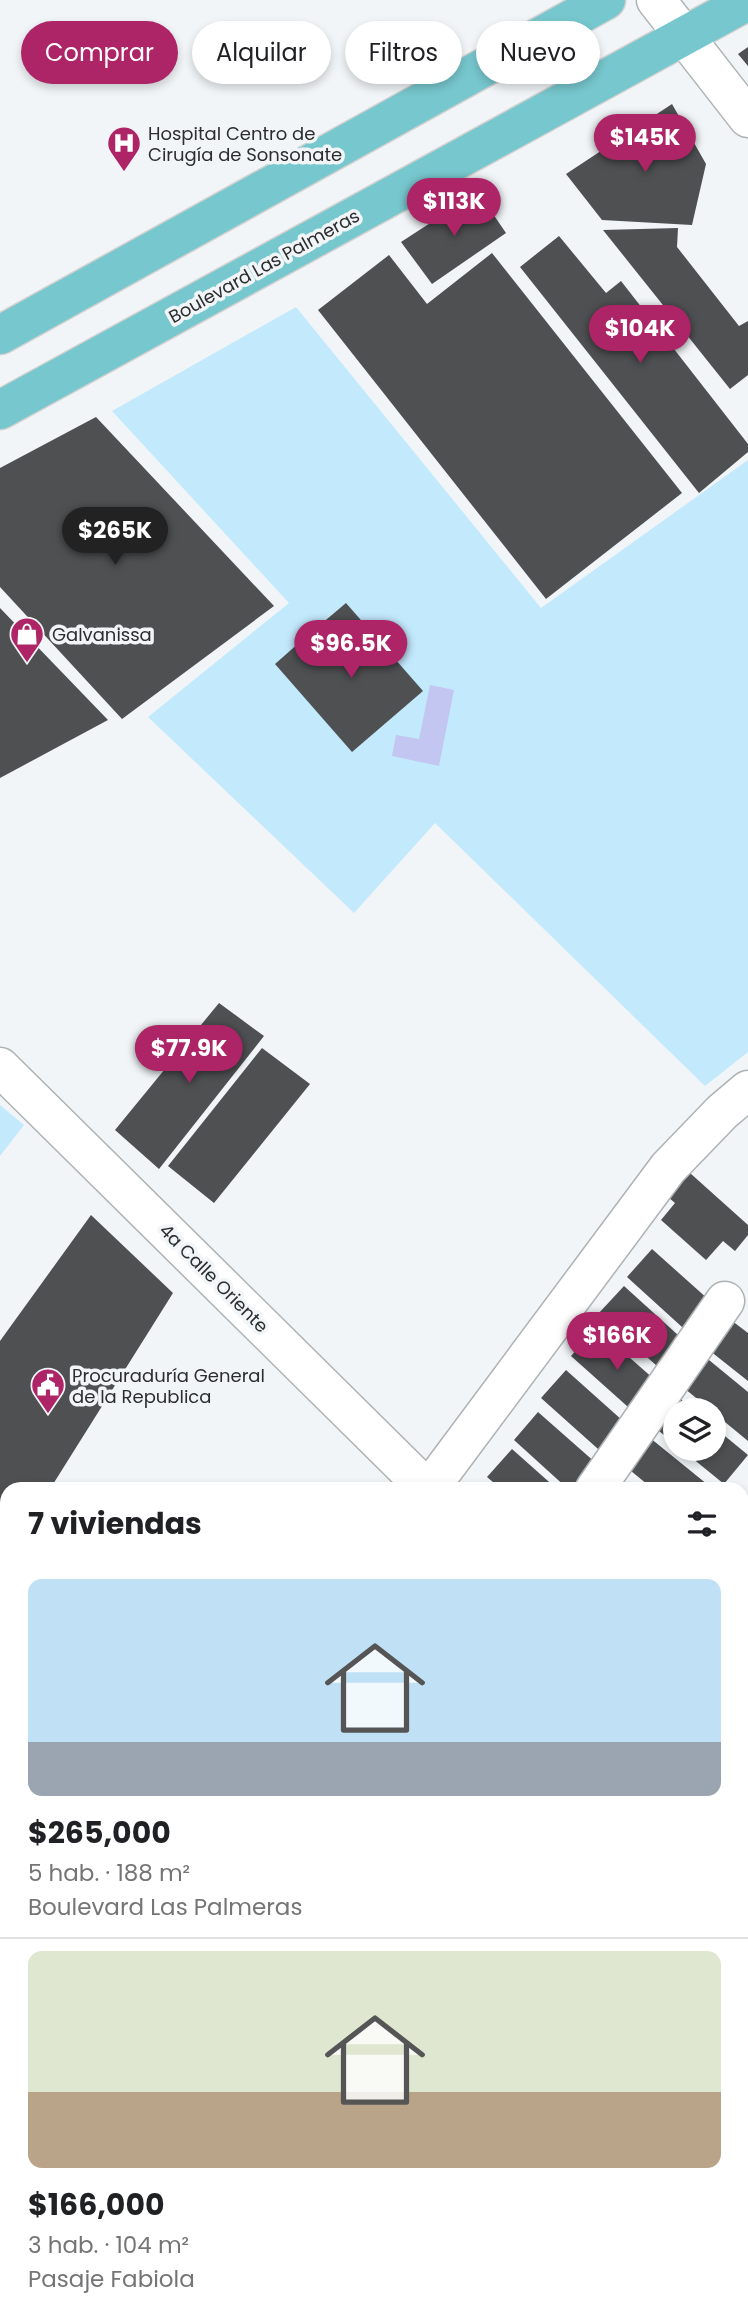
<!DOCTYPE html>
<html lang="es">
<head>
<meta charset="utf-8">
<style>
	:root { --surface:#fff; --page:#f6f6f6; --text:#202124; --muted:#757577; --line:#e0e0e0; --accent:#ad2467 }
	body { margin:0; font-family:Poppins,sans-serif; background:var(--page); color:var(--text); height:100vh; display:flex; flex-direction:column; font-size:26px; white-space:nowrap }
	* { box-sizing:border-box; margin:0 }
	p { font-size:23px; color:var(--muted) }
	.icon { flex:none; width:38px; height:38px; fill:none; stroke:currentColor; stroke-width:2; stroke-linecap:round; stroke-linejoin:round }
	.map { position:relative; flex:1; overflow:hidden }
	.panel { position:absolute; left:0px; top:1482px; width:749px; height:842px; display:flex; flex-direction:column; background:var(--surface); border-radius:21px 21px 0 0; box-shadow:0 4px 10px #0003 }
	.panel>* { flex:none }
	.guide { position:absolute; left:21px; top:21px; width:707px; height:63px; display:flex; gap:14px }
	.controls { position:absolute; left:663px; top:1398px; display:grid; gap:14px }
	.controls a { display:grid; place-items:center; width:63px; height:63px; border-radius:50%; background:var(--surface); box-shadow:0 4px 10px #0003; font-size:35px }
	.price { position:absolute; translate:-50% -60px; padding:0 16px; border-radius:24px; background:var(--accent); color:#fff; font-size:23px; line-height:46px; filter:drop-shadow(0 2px 4px #0008) }
	.price::after { content:''; position:absolute; left:50%; top:42px; width:21px; height:16px; margin-left:-10px; background:inherit; clip-path:polygon(0 0,100% 0,50% 100%) }
	.price.active { background:#222; color:#fff }
	ul { padding:0; list-style:none }
	li { display:grid; align-content:center; gap:14px; height:371px; padding:0 28px }
	li+li { border-top:2px solid var(--line) }
	li span { display:grid; place-items:center; height:217px; border-radius:14px; color:#555 }
	li>.icon { margin-inline-start:auto }
	span .icon { width:126px; height:126px; fill:#fffc; stroke-width:1 }
	li b { font-size:30px }
	h2 { display:flex; justify-content:space-between; align-items:center; height:84px; padding:0 28px; font-size:30px }
	.chip { padding:0 24px; border-radius:32px; background:var(--surface); box-shadow:0 4px 10px #0003; font-size:24px; line-height:63px }
	.chip.active { background:var(--accent); color:#fff }
	.map>svg:first-child { display:block }
	.green { fill:#c3e9fd }
	.water { fill:#c2c6f1 }
	.building { fill:#4e5052 }
	.lines { fill:none; stroke-linecap:round; stroke-linejoin:round }
	.minor-casing { stroke:#afb2b4; stroke-width:41 }
	.major-casing { stroke:#d1d1d1; stroke-width:41 }
	.minor { stroke:#fff; stroke-width:38 }
	.major { stroke:#77c7ce; stroke-width:38 }
	.labels { text-anchor:middle; dominant-baseline:central; stroke-width:7; stroke-linejoin:round; paint-order:stroke }
	.poi-label { font-size:18px; fill:#2c2e2e; stroke:#f1f5f7; text-anchor:start }
	.street-label { font-size:18px; fill:#2c2e2e; stroke:#f1f5f7 }
</style>
</head>
<body>
<div class="map">
<svg width="748" height="2323" viewBox="0 0 748 2323">
	<rect width="100%" height="100%" fill="#f1f5f7"/>
	<path class="green" d="M 296,307 L 541,608 L 748,460 L 748,1052 L 705,1086 L 435,823 L 354,913 L 148,717 L 289,603 L 112,411 Z
		M 0,1105 L 24,1125 L 0,1156 Z"/>
	<path class="water" d="M 430,685 L 454,690 L 439,766 L 392,756 L 396,735 L 419,739 Z"/>
	<path class="building" d="M 748,47 L 748,66 L 738,54 Z
		M 672,104 L 706,164 L 692,225 L 602,220 L 566,174 Z
		M 478,192 L 506,233 L 432,284 L 401,242 Z
		M 678,228 L 677,247 L 739,326 L 748,321 L 748,375 L 730,389 L 603,230 Z
		M 559,236 L 606,293 L 621,281 L 748,444 L 748,452 L 699,493 L 520,267 Z
		M 492,253 L 682,493 L 546,599 L 318,310 L 389,255 L 427,304 Z
		M 96,417 L 274,606 L 122,719 L 0,587 L 0,468 Z
		M 346,603 L 423,691 L 352,752 L 275,664 L 300,642 L 317,662 L 338,645 L 320,625 Z
		M 0,608 L 108,720 L 0,778 Z
		M 219,1003 L 264,1036 L 159,1169 L 115,1130 Z
		M 262,1048 L 310,1084 L 214,1203 L 168,1166 Z
		M 690,1173 L 748,1225 L 748,1235 L 735,1251 L 723,1241 L 706,1260 L 661,1220 L 675,1203 L 668,1197 Z
		M 91,1215 L 173,1293 L 50,1489 L 7,1489 L 7,1517 L 0,1511 L 0,1341 Z
		M 652,1249 L 718,1308 L 693,1337 L 627,1277 Z
		M 624,1286 L 689,1345 L 665,1373 L 598,1314 Z
		M 723,1314 L 748,1333 L 748,1381 L 700,1343 Z
		M 596,1328 L 663,1387 L 637,1415 L 571,1356 Z
		M 698,1351 L 748,1392 L 748,1441 L 714,1413 L 714,1410 L 711,1410 L 674,1380 Z
		M 566,1370 L 632,1429 L 607,1457 L 541,1398 Z
		M 672,1392 L 694,1410 L 676,1410 L 676,1445 L 648,1422 Z
		M 538,1412 L 605,1471 L 588,1489 L 568,1489 L 514,1440 Z
		M 714,1427 L 748,1455 L 724,1484 L 681,1449 L 714,1449 Z
		M 644,1433 L 713,1489 L 653,1489 L 620,1462 Z
		M 512,1449 L 557,1489 L 501,1489 L 487,1477 Z
		M 748,1619 L 748,1755 L 742,1749 L 742,1627 Z"/>
	<g class="lines">
		<g class="minor-casing">
			<path id="minor" d="M 656,0 L 748,118
				M 0,1067 L 427,1489
				M 429,1489 L 668,1168 L 722,1112 L 748,1090
				M 595,1489 L 725,1301
				M 742,1797 L 748,1805
				M 0,1998 L 7,1992
				M 742,2090 L 748,2086
				M 446,2323 L 454,2317"/>
		</g>
		<g class="major-casing">
			<path id="major" d="M 0,335 L 606,0
				M 0,410 L 748,1"/>
		</g>
		<use href="#minor" class="minor"/>
		<use href="#major" class="major"/>
	</g>
	<defs>
		<g id="hospital-pin" transform="scale(1.75)"><path d="M0 17L-7.5 6A9.5 9.5 0 1 1 7.5 6Z" fill="#ad2467" stroke="#f1f5f7"/><path d="M-5-5h3v3.5h4V-5h3V5h-3V1.5h-4V5h-3Z" fill="#fff"/></g>
		<g id="shop-pin" transform="scale(1.75)"><path d="M0 17L-7.5 6A9.5 9.5 0 1 1 7.5 6Z" fill="#ad2467" stroke="#f1f5f7"/><path d="M-5-2.5h2.3a2.7 3.5 0 0 1 5.4 0H5L5.5 6h-11ZM-1.5-2.5h3a1.5 2.3 0 0 0-3 0Z" fill="#fff"/></g>
		<g id="civic-pin" transform="scale(1.75)"><path d="M0 17L-7.5 6A9.5 9.5 0 1 1 7.5 6Z" fill="#ad2467" stroke="#f1f5f7"/><path d="M-.6-6.5H3V-4.5H.6V-3L4-1V1h2V6H-6V1h2V-1L-.6-3ZM-1.2 2.5V6h2.4V2.5Z" fill="#fff"/></g>
	</defs>
	<g fill-rule="evenodd">
		<use href="#hospital-pin" x="124" y="143"/>
		<use href="#shop-pin" x="27" y="634"/>
		<use href="#civic-pin" x="48" y="1385"/>
	</g>
	<g class="labels">
		<g class="poi-label">
			<text x="148" y="133">Hospital Centro de<tspan x="148" dy="21">Cirugía de Sonsonate</tspan></text>
			<text x="52" y="634">Galvanissa</text>
			<text x="72" y="1375">Procuraduría General<tspan x="72" dy="21">de la Republica</tspan></text>
		</g>
		<g class="street-label">
			<text transform="translate(264 266) rotate(-29)">Boulevard Las Palmeras</text>
			<text transform="translate(214 1278) rotate(45)">4a Calle Oriente</text>
		</g>
	</g>
</svg>
<div class="controls">
<a><svg class="icon" aria-label="layers" viewBox="0 0 24 24"><path d="M12 4l9 5-9 5-9-5zM3 14l9 5 9-5"/></svg></a>
</div>
<b class="price" style="left:645px;top:174px">$145K</b>
<b class="price" style="left:454px;top:238px">$113K</b>
<b class="price" style="left:640px;top:365px">$104K</b>
<b class="price active" style="left:115px;top:567px">$265K</b>
<b class="price" style="left:351px;top:680px">$96.5K</b>
<b class="price" style="left:189px;top:1085px">$77.9K</b>
<b class="price" style="left:617px;top:1372px">$166K</b>
<div class="guide">
<a class="chip active">Comprar</a>
<a class="chip">Alquilar</a>
<a class="chip">Filtros</a>
<a class="chip">Nuevo</a>
</div>
<section class="panel">
<h2>7 viviendas<svg class="icon" aria-label="filters" viewBox="0 0 24 24"><path d="M4 7h16M4 17h16"/><circle cx="9" cy="7" r="2"/><circle cx="15" cy="17" r="2"/></svg></h2>
<ul>
<li><span style="background:linear-gradient(#bfe0f5 75%,#9aa5b1 0)"><svg class="icon" aria-label="home" viewBox="0 0 24 24"><path d="M3 11l9-7 9 7M6 9v11h12V9"/></svg></span><div><b>$265,000</b><p>5 hab. · 188 m²</p><p>Boulevard Las Palmeras</p></div></li>
<li><span style="background:linear-gradient(#dfe7d0 65%,#b9a48a 0)"><svg class="icon" aria-label="home" viewBox="0 0 24 24"><path d="M3 11l9-7 9 7M6 9v11h12V9"/></svg></span><div><b>$166,000</b><p>3 hab. · 104 m²</p><p>Pasaje Fabiola</p></div></li>
</ul>
</section>
</div>
</body>
</html>
